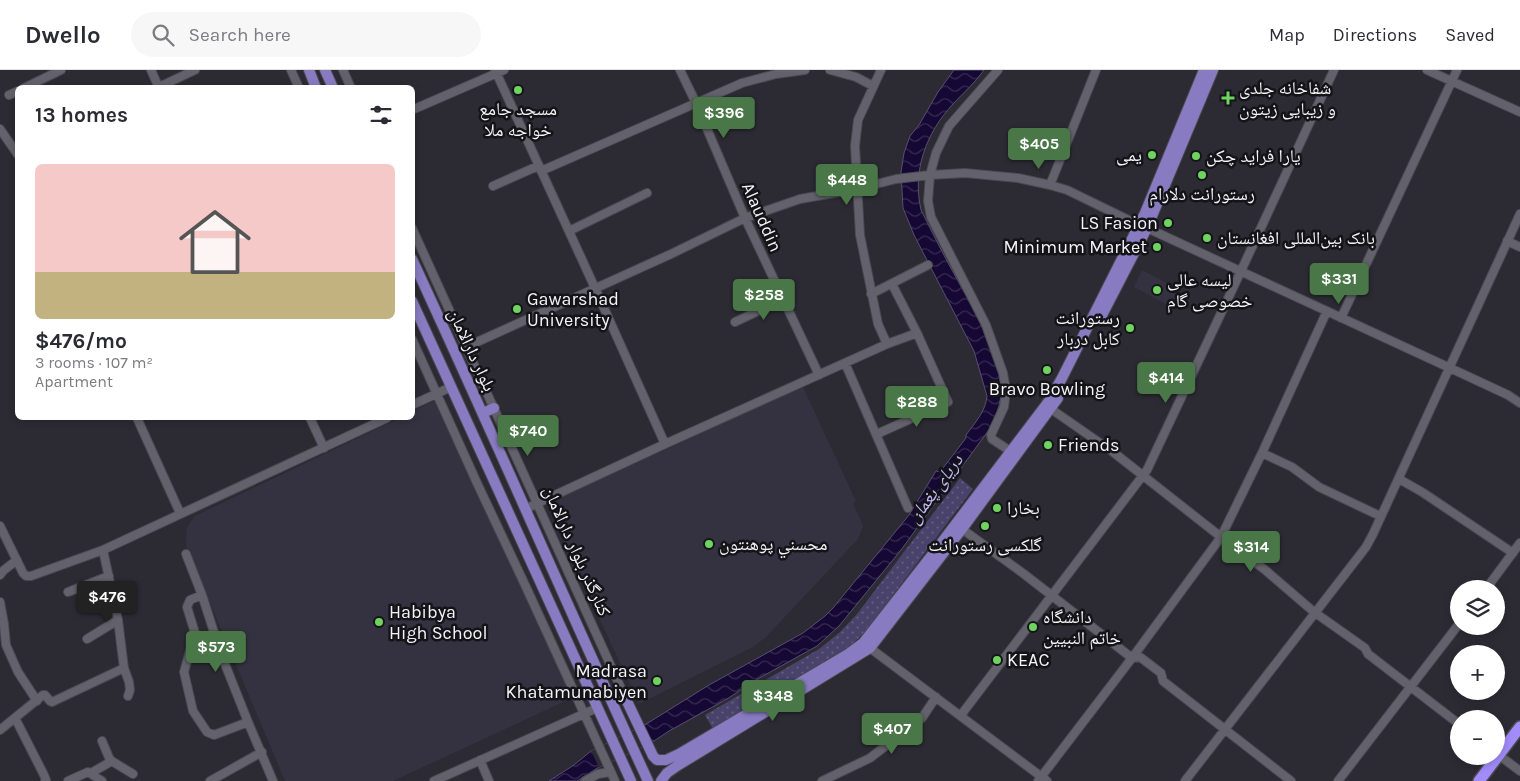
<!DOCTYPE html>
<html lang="en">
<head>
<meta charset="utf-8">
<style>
	:root { --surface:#fff; --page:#f7f7f7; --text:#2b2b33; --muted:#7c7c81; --line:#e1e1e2; --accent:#4a7747 }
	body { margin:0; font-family:Karla,"Noto Naskh Arabic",sans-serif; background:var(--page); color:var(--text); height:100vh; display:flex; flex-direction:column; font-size:19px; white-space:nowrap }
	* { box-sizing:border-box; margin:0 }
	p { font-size:16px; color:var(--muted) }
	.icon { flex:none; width:28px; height:28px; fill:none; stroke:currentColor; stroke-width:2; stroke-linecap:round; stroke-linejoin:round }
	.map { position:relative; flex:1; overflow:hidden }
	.drawer { position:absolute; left:15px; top:15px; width:400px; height:335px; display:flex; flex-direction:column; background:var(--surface); border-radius:8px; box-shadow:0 2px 8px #0003 }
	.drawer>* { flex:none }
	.controls { position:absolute; left:1450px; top:510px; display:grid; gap:10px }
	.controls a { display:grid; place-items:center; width:55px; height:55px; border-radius:50%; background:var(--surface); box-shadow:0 2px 8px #0003; font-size:25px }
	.price { position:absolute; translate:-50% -42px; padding:0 11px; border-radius:5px; background:var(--accent); color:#fff; font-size:16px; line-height:32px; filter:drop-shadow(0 1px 2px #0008) }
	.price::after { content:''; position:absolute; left:50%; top:30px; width:15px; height:11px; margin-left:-8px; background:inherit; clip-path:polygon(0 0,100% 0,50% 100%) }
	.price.on { background:#222; color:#fff }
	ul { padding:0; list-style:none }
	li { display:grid; align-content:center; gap:10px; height:265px; padding:0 20px }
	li+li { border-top:1px solid var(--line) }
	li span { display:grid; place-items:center; height:155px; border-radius:8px; color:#555 }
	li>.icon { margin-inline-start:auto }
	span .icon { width:90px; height:90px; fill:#fffc; stroke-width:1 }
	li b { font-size:21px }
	h2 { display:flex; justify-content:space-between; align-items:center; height:60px; padding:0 20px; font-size:21px }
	header { display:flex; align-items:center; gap:30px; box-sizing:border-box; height:70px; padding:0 25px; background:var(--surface); border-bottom:1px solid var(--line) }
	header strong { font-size:24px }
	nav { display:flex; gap:28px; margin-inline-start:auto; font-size:18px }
	.search { width:350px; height:45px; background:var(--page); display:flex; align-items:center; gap:12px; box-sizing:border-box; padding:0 18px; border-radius:28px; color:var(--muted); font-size:19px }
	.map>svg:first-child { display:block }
	.built { fill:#343241 }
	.park { fill:url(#park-dots) }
	.water { fill:url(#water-waves); stroke:#584e6f }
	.pier { fill:#2c2a33 }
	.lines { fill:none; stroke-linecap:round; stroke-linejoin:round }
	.minor-casing { stroke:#4a4950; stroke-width:10 }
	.major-casing { stroke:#4a4950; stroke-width:12 }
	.highway-casing { stroke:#4a4950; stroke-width:14 }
	.minor { stroke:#63626c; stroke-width:8 }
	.major { stroke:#897bc1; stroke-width:10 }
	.highway { stroke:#a28cfa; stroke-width:11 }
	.poi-dot { fill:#6fd360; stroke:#141418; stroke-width:2 }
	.labels { text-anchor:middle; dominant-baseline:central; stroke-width:5; stroke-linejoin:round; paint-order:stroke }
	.poi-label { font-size:18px; fill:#f3f3f9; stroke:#141418; text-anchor:start }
	.street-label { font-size:18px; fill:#f3f3f9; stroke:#141418 }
	.water-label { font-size:19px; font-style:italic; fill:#bfb5f4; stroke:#141418 }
</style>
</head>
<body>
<header>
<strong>Dwello</strong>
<div class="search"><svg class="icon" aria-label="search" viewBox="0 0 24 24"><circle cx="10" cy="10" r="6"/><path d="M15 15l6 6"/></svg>Search here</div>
<nav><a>Map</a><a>Directions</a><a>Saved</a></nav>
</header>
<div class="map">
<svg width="1520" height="711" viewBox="0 0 1520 711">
	<defs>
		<pattern id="park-dots" width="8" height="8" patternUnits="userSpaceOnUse" patternTransform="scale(1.25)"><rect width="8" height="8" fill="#49426a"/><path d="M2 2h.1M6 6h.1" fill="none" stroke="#645e80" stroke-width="1.8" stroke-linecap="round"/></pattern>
		<pattern id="water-waves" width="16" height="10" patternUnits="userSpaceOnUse" patternTransform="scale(1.25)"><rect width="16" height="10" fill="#160834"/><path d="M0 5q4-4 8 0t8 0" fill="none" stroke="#382c52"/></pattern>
	</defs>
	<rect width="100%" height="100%" fill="#2c2a33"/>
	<path class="built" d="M 1142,200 L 1176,218 L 1174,222 L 1177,225 L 1171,237 L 1134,217 Z
		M 803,317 L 856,431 L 853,433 L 863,456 L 858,469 L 766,567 L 753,577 L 639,634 L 545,431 L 569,422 L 674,376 L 769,331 Z
		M 436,330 L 574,627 L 393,711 L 285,711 L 186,476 L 187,457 L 195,446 L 400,348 L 412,348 L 413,341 Z"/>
	<path class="park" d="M 960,408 L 973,419 L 865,562 L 849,577 L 714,661 L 705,645 L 819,579 L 840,562 L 857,544 Z"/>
	<path class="water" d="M 954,0 L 984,0 C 975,13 963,23 953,34 C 926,63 912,101 921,140 C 933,164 945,188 958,211 C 976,244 996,275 1001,313 C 1003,328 997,343 991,357 L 901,480 L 839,556 L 817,576 L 754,611 L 727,629 L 669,661 L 651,673 L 599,697 L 577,711 L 549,711 L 574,695 L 591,681 L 643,656 L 709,615 L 803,563 L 825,546 L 833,538 L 909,445 L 936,401 L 940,402 L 966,368 L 966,365 C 974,354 986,341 987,326 L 974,281 L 914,165 L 903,138 L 901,102 L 904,83 L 910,66 L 919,55 L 938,22 Z"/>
	<path class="pier" d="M 643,656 L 651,673 L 599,697 L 591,681 Z"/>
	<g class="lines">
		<g class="minor-casing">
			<path id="minor" d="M 151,0 L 159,18
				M 291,0 L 299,18
				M 343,0 L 351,18
				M 495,0 L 595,218 L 665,374
				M 680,0 L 696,33 L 745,148 L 819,305
				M 830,0 L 856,7 L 873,16
				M 881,0 L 858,50 L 855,76 L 860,165 L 878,254 L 887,274
				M 998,0 L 949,56 L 936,83 L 930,105 L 928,131 L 931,147 L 986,255 L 1003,303 L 1006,320 L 1004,337 L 991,365 L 992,369 L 1010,381
				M 1427,0 L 1520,42
				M 159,17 L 195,0
				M 24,18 L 61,0
				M 9,25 L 18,21
				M 412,40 L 504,0
				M 0,59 L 18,85
				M 541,101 L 742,13 L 776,4 L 805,0
				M 1050,115 L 1096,0
				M 493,116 L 538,96
				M 412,158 L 624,625
				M 1147,158 L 1450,298 L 1508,325 L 1520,333
				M 569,161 L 647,123
				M 1507,171 L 1520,177
				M 871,224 L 928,195
				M 1341,248 L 1457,0
				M 735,252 L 783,229
				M 412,269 L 477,413 L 526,517 L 615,711
				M 466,277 L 671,184 L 745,148 L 800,129 L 857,119 L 896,109 L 930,105 L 965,103 L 1018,108 L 1050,115 L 1067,120 L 1139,155
				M 845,293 L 908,438
				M 412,335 L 451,317
				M 1051,339 L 1113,382 L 1221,467 L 1264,499 L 1314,542 L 1365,578 L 1368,584 L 1459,654
				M 137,348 L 180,443
				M 310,348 L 324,378
				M 877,364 L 948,332 L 917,263 L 892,214
				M 1262,383 L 1292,397 L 1319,417 L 1380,446
				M 1399,409 L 1422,422 L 1513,483
				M 525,439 L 665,374 L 887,274 L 917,263
				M 0,456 L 23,503 L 26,506 L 31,506 L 103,480 L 387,348
				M 962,459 L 1024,504 L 1132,588 L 1140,587 L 1161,603 L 1163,611 L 1291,711
				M 103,480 L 118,550 L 124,598 L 129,612 L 130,620 L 128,626
				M 186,484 L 202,525 L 221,584 L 248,652 L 273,711
				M 0,505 L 4,500 L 17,490
				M 1486,519 L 1520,473
				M 68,522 L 109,506
				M 202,525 L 190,530 L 187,537 L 195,563 L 184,602 L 193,641 L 207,662 L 214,665 L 248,652
				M 0,532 L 4,554 L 6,575 L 18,602 L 37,631
				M 87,569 L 118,550
				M 870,578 L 1047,711
				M 961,645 L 1147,400 L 1241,201 L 1334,0
				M 15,648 L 44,705 L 46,710 L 45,711
				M 0,660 L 43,625 L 45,625 L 50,631 L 52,632 L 124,598
				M 102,671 L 110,690 L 133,704
				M 1496,683 L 1520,701
				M 480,690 L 489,711
				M 91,703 L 112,691
				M 68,711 L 88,702 L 102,711
				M 210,711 L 262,682
				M 434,711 L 597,638
				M 585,711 L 598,704 L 610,702
				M 822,711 L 870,688 L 922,648 L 936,627
				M 1038,711 L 1132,588 L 1221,467 L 1262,383 L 1327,241
				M 1185,711 L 1366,477 L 1373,464 L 1520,144
				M 1338,711 L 1459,554"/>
		</g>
		<g class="major-casing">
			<path id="major" d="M 309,0 L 316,18
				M 325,0 L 333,18
				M 412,189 C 493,363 568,538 648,711
				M 412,231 L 631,711
				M 1100,249 L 1147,158 L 1213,0
				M 483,343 L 494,338
				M 612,630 L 624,625 L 653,686 L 657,690 L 666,690 L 679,684 L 848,584 L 863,573 L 939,476 L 1049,331 L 1062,308 L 1145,143 L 1204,0
				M 661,711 L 667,703 L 677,696 L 870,578 L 962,459 L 1058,328"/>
		</g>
		<g class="highway-casing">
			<path id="highway" d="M 1479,711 L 1520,657"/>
		</g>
		<use href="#minor" class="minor"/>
		<use href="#major" class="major"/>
		<use href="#highway" class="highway"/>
	</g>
	<g class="poi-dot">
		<circle cx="518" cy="20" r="5"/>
		<path d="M1225.5 20.5h5v5h5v5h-5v5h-5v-5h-5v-5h5z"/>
		<circle cx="1152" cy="85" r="5"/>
		<circle cx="1196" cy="86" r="5"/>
		<circle cx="1202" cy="105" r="5"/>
		<circle cx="1168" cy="153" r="5"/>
		<circle cx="1207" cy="168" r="5"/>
		<circle cx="1157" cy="177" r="5"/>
		<circle cx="1157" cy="220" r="5"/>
		<circle cx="517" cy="239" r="5"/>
		<circle cx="1130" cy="258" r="5"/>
		<circle cx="1047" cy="300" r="5"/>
		<circle cx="1048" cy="375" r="5"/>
		<circle cx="997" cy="438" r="5"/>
		<circle cx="985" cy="456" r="5"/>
		<circle cx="709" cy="474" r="5"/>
		<circle cx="379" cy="552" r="5"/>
		<circle cx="1033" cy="557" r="5"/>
		<circle cx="997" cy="590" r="5"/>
		<circle cx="657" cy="611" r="5"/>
	</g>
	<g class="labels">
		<g class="poi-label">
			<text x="1239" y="18">شفاخانه جلدی<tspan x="1239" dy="21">و زیبایی زیتون</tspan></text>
			<text x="518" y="39" text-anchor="middle">مسجد جامع<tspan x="518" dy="21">خواجه ملا</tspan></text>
			<text x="1142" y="85" text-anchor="end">یمی</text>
			<text x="1206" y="86">یارا فراید چکن</text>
			<text x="1202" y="124" text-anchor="middle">رستورانت دلارام</text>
			<text x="1158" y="153" text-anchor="end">LS Fasion</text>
			<text x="1217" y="168">بانک بین‌المللی افغانستان</text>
			<text x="1147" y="177" text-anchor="end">Minimum Market</text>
			<text x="1167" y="210">لیسه عالی<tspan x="1167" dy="21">خصوصی گام</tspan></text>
			<text x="527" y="229">Gawarshad<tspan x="527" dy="21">University</tspan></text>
			<text x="1120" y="248" text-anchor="end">رستورانت<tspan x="1120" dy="21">کابل دربار</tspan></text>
			<text x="1047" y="319" text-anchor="middle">Bravo Bowling</text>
			<text x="1058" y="375">Friends</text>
			<text x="1007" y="438">بخارا</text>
			<text x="719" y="474">محسني پوهنتون</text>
			<text x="985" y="475" text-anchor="middle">گلکسی رستورانت</text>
			<text x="389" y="542">Habibya<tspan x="389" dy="21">High School</tspan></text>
			<text x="1043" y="547">دانشگاه<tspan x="1043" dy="21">خاتم النبیین</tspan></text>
			<text x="1007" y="590">KEAC</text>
			<text x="647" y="601" text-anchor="end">Madrasa<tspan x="647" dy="21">Khatamunabiyen</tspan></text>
		</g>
		<g class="street-label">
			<text transform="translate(762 147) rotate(66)">Alauddin</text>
			<text transform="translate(472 280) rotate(65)">بلوار دارالامان</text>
			<text transform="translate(577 481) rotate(66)">کنارگذر بلوار دارالامان</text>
		</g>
		<g class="water-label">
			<text transform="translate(935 419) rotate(-54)">دریای پغمان</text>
		</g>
	</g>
</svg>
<div class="controls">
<a><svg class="icon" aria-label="layers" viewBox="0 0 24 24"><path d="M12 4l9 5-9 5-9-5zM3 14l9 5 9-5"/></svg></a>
<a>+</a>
<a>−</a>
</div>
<b class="price" style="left:724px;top:69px">$396</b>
<b class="price" style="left:1039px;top:100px">$405</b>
<b class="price" style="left:847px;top:136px">$448</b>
<b class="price" style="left:1339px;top:235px">$331</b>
<b class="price" style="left:764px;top:251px">$258</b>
<b class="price" style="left:1166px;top:334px">$414</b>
<b class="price" style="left:917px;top:358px">$288</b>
<b class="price" style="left:528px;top:387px">$740</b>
<b class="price" style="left:1251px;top:503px">$314</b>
<b class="price on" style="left:107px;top:553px">$476</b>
<b class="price" style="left:216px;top:603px">$573</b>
<b class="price" style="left:773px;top:652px">$348</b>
<b class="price" style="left:892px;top:685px">$407</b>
<section class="drawer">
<h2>13 homes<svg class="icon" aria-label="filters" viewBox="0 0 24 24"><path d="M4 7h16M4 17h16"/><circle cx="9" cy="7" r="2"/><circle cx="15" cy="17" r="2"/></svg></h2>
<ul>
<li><span style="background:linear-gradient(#f6c9c9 70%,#c2b280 0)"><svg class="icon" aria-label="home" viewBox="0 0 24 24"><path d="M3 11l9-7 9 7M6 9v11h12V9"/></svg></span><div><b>$476/mo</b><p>3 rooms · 107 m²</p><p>Apartment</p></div></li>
</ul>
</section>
</div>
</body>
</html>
